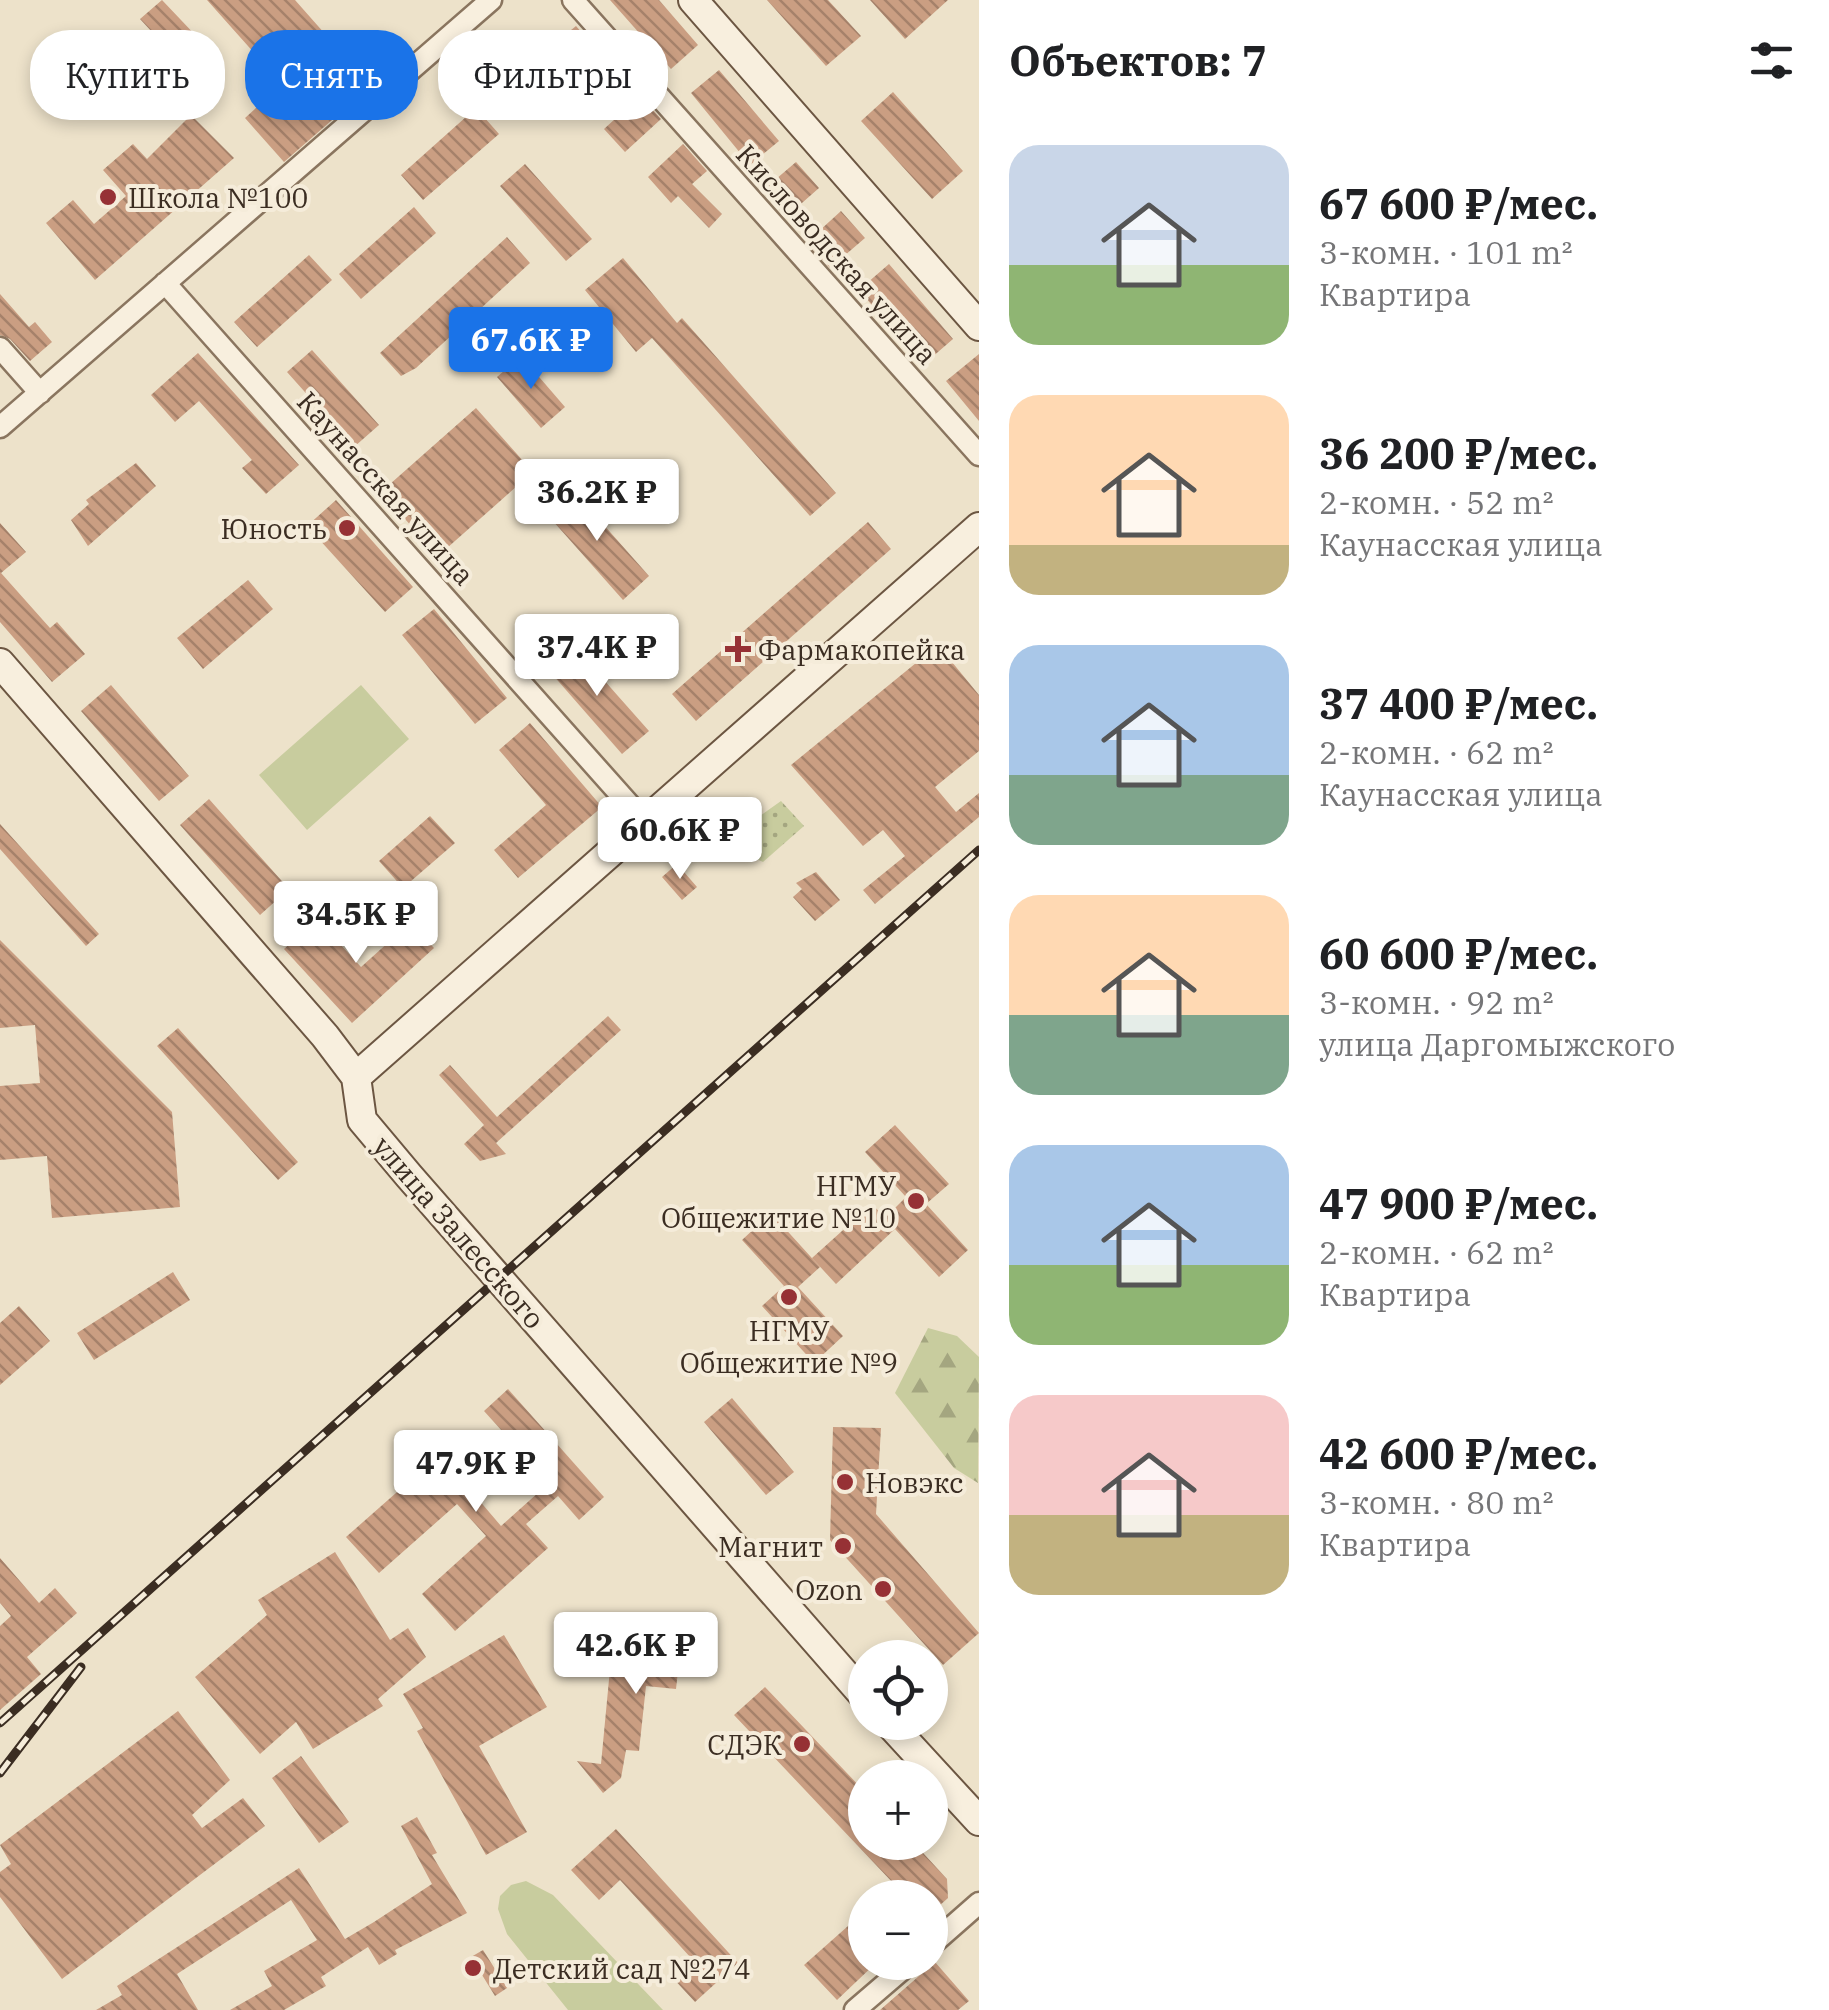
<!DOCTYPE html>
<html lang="ru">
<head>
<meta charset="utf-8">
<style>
	:root { --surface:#fff; --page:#f6f6f6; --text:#202124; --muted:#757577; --accent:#1a73e8 }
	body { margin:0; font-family:"IBM Plex Serif",serif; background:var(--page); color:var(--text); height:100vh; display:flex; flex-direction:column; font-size:38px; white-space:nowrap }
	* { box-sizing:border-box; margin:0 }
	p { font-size:32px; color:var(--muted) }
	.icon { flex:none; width:55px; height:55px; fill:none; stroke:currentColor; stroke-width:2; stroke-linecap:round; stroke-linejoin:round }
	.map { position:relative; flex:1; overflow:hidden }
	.details { display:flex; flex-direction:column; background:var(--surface); width:850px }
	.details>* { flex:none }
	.top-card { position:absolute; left:30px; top:30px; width:798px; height:90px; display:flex; gap:20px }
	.controls { position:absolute; left:848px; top:1640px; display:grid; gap:20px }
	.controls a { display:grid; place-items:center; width:100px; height:100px; border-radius:50%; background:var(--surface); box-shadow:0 5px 15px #0003; font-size:50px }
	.price { position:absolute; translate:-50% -85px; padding:0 22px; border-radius:10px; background:#fff; color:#222; font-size:32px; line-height:65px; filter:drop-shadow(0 2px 5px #0008) }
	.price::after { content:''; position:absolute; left:50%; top:60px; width:30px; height:22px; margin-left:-15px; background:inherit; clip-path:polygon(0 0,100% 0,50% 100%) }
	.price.active { background:var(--accent); color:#fff }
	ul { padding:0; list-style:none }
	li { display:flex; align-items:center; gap:30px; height:250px; padding:0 30px }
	li span { display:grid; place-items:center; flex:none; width:280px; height:200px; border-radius:30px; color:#555 }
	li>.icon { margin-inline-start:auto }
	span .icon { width:120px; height:120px; fill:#fffc; stroke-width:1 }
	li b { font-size:42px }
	h2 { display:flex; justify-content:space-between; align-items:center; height:120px; padding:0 30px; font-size:42px }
	.tag { padding:0 35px; border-radius:40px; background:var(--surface); box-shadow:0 5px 15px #0003; font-size:35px; line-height:90px }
	.tag.active { background:var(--accent); color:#fff }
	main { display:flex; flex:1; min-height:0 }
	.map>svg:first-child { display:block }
	.grass { fill:url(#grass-dots) }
	.forest { fill:url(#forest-firs) }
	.garden { fill:#c8cc9e }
	.building { fill:url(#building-back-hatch) }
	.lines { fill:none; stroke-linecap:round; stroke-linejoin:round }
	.street-casing { stroke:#8a755f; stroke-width:25 }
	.secondary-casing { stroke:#6c5642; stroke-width:32 }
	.street { stroke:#f8efde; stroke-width:20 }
	.secondary { stroke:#f8efde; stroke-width:28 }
	.rail-casing { stroke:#3b2d22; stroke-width:9 }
	.rail { stroke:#f5ecda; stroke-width:5; stroke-dasharray:15; stroke-linecap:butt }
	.poi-dot { fill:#963135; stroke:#f5ecda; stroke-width:4 }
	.labels { text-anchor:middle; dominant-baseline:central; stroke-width:8; stroke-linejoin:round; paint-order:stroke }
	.poi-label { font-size:28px; fill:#3b2d22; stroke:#f5ecda; text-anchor:end }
	.street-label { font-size:28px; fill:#3b2d22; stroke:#f5ecda }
</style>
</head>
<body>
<main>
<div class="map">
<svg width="979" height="2010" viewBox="0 0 979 2010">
	<defs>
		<pattern id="grass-dots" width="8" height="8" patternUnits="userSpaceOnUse" patternTransform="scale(2.5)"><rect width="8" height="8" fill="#c8cc9e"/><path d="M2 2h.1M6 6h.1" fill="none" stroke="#a4a680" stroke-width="1.8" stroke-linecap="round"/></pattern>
		<pattern id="forest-firs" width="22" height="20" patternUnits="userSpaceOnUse" patternTransform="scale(2.5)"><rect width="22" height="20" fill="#c8cc9e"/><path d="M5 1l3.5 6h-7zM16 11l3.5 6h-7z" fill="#a4a680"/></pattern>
		<pattern id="building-back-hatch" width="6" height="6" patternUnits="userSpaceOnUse" patternTransform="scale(2.5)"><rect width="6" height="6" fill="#ca9e82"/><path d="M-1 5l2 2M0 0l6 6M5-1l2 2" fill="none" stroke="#a5816a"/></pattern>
	</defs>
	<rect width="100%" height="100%" fill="#ede2ca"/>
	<path class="grass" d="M 781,801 L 804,826 L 763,862 L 722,843 Z"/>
	<path class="forest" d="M 928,1328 L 957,1336 L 979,1357 L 978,1483 L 954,1468 L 895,1393 Z"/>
	<path class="garden" d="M 361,685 L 409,739 L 307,830 L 259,775 Z
		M 526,1881 L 553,1895 L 663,2010 L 568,2010 L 507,1934 L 498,1909 L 500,1896 L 511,1885 Z"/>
	<path class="building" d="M 162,0 L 199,39 L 177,59 L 140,19 Z
		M 207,0 L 295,0 L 371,86 L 284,162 L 245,118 L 282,84 Z
		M 610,0 L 659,0 L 698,45 L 671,69 Z
		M 767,0 L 828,0 L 861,36 L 826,66 Z
		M 870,0 L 948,0 L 905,39 Z
		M 576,26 L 598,51 L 558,84 L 537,58 Z
		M 719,70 L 779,141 L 750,165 L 691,93 Z
		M 893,92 L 963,171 L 932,199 L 861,121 Z
		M 640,96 L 661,119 L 625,152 L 604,129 Z
		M 476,108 L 499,134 L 423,200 L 401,175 Z
		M 191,115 L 234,158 L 95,280 L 46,223 L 73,200 L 94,224 L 126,196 L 103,170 L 133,144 L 147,159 Z
		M 683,144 L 707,171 L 692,184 L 722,214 L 709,228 L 678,196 L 671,203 L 648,177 Z
		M 796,162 L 819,188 L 786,217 L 762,191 Z
		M 525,164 L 592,239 L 566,261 L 500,186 Z
		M 414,207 L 436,233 L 361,299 L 339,274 Z
		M 841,211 L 865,238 L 830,268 L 807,242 Z
		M 507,237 L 530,263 L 416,368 L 401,376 L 380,353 Z
		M 309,255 L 332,280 L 257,347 L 234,322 Z
		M 623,258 L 677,323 L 682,318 L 836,493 L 810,516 L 652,338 L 636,352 L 585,290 Z
		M 889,264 L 953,339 L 923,365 L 859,290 Z
		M 0,294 L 29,327 L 35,322 L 52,342 L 30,361 L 10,339 L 0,335 Z
		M 585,337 L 598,352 L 578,370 L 564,356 Z
		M 312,350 L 379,425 L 354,447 L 287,372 Z
		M 198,353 L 299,465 L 266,494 L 242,468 L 252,460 L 199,401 L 175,422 L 151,395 Z
		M 979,354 L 979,421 L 946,381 Z
		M 521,356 L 565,407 L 541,428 L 497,377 Z
		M 476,408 L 533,472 L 438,556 L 381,492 Z
		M 136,463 L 156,486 L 88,546 L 71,520 L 89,504 L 86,500 Z
		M 572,489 L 649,576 L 623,600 L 545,512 Z
		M 336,500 L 413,587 L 385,612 L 307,526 Z
		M 868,522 L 891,549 L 696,721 L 672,694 Z
		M 0,523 L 26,552 L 1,573 L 50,628 L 57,622 L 85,654 L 52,682 L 0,622 Z
		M 248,580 L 273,609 L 203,669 L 177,638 Z
		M 434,609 L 507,698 L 475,724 L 402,635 Z
		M 571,643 L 649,731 L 622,754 L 545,666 Z
		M 938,645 L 979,695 L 979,751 L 935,787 L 956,812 L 979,793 L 979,817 L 875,904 L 863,890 L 905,856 L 883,830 L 863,846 L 791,765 Z
		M 111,685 L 189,776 L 159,801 L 81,711 Z
		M 530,723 L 602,807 L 518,878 L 494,850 L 546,805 L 499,750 Z
		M 209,799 L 289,889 L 260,915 L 180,825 Z
		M 430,816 L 455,843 L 403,888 L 379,861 Z
		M 0,824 L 99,934 L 86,946 L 0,849 Z
		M 677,864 L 697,887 L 682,900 L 662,877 Z
		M 816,872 L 840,900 L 815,921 L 793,897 L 802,889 L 796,883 Z
		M 317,919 L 361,967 L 410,923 L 434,948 L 352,1023 L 284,949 Z
		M 0,940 L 172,1112 L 180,1207 L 52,1218 L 47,1156 L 0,1160 L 0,1086 L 40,1083 L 35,1025 L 0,1028 Z
		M 608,1016 L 621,1030 L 496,1143 L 506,1154 L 480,1161 L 464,1144 L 484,1125 L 439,1075 L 450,1065 L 497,1117 Z
		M 178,1028 L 298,1162 L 278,1180 L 157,1046 Z
		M 895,1125 L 949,1184 L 926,1204 L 968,1250 L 939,1277 L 895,1229 L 836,1284 L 812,1258 L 872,1204 L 885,1218 L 906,1197 L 865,1152 Z
		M 771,1213 L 820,1267 L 798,1287 L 843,1336 L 814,1363 L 762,1306 L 784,1286 L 742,1240 Z
		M 173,1272 L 190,1300 L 94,1360 L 77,1333 Z
		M 19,1306 L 50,1341 L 0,1385 L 0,1323 Z
		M 508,1389 L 604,1497 L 579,1520 L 558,1496 L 526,1524 L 548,1548 L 455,1631 L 422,1594 L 486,1536 L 457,1504 L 379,1573 L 346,1537 L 455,1441 L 488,1478 L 472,1492 L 501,1526 L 549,1483 L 484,1411 Z
		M 732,1398 L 794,1472 L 766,1495 L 704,1422 Z
		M 833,1427 L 881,1428 L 876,1514 L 979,1633 L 943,1665 L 830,1540 Z
		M 335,1552 L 390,1640 L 408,1628 L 426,1657 L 378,1699 L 383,1706 L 313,1749 L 296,1722 L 260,1754 L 195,1677 L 267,1615 L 258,1600 Z
		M 0,1558 L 39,1603 L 55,1588 L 77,1613 L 27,1657 L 41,1674 L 0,1710 L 0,1626 L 11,1616 L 0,1603 Z
		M 647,1614 L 684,1617 L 676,1689 L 646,1686 L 639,1751 L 626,1750 L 621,1778 L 603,1793 L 577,1761 L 601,1764 L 610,1669 L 641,1671 Z
		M 504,1635 L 547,1707 L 479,1746 L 527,1832 L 486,1855 L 417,1731 L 423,1728 L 403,1694 Z
		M 765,1687 L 865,1792 L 865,1842 L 913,1842 L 947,1879 L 948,1898 L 930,1914 L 930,1898 L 880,1898 L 894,1884 L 734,1715 Z
		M 178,1711 L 230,1780 L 192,1815 L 202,1828 L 243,1798 L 265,1826 L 62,1979 L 0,1897 L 0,1872 L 11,1864 L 0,1845 Z
		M 301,1756 L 349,1822 L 319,1843 L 272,1778 Z
		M 417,1817 L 437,1853 L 432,1855 L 467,1913 L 395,1950 L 397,1954 L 379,1965 L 368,1947 L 321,1977 L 326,1986 L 284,2010 L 230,2010 L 272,1986 L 264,1971 L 317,1940 L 291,1900 L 177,1974 L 198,2010 L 96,2010 L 122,1995 L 117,1986 L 299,1868 L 345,1939 L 374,1922 L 432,1884 L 401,1826 Z
		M 616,1829 L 738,1963 L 695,2002 L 671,1976 L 691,1958 L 620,1880 L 599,1900 L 571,1870 Z
		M 865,1911 L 865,1962 L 877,1962 L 837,2000 L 804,1965 Z
		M 483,1950 L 507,1988 L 495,1996 L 471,1957 Z
		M 935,1962 L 969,2001 L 958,2010 L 880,2010 Z"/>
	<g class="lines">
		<g class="street-casing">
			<path id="street" d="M 573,0 L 979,455
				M 165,283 L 643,820
				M 0,348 L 40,393
				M 0,427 L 491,0
				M 930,1946 L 979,1903
				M 855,2010 L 911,1962"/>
		</g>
		<g class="secondary-casing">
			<path id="secondary" d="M 693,0 L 979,326
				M 0,663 L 325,1036 L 356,1077 L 362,1120 L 409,1176 L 865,1697
				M 356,1077 L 979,527
				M 888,1722 L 979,1821"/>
		</g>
		<use href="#street" class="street"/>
		<use href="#secondary" class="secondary"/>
		<g class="rail-casing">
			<path id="rail" d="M 0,1723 L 979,850
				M 0,1773 L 81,1667"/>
		</g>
		<use href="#rail" class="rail"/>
	</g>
	<g class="poi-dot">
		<circle cx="108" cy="197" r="10"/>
		<circle cx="347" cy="528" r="10"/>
		<path d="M733 634h10v10h10v10h-10v10h-10v-10h-10v-10h10z"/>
		<circle cx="916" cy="1201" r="10"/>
		<circle cx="789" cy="1297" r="10"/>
		<circle cx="845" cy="1482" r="10"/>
		<circle cx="843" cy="1546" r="10"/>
		<circle cx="883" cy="1589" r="10"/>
		<circle cx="802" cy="1744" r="10"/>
		<circle cx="473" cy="1968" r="10"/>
	</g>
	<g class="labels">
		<g class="poi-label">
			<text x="128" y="197" text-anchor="start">Школа №100</text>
			<text x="327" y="528">Юность</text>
			<text x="758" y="649" text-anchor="start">Фармакопейка</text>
			<text x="896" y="1185">НГМУ<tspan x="896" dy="32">Общежитие №10</tspan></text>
			<text x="789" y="1330" text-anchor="middle">НГМУ<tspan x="789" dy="32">Общежитие №9</tspan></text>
			<text x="865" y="1482" text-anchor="start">Новэкс</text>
			<text x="823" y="1546">Магнит</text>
			<text x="863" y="1589">Ozon</text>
			<text x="782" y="1744">СДЭК</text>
			<text x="493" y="1968" text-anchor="start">Детский сад №274</text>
		</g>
		<g class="street-label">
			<text transform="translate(837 254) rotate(48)">Кисловодская улица</text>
			<text transform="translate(386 488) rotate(48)">Каунасская улица</text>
			<text transform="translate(459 1232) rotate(49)">улица Залесского</text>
		</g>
	</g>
</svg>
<div class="controls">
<a><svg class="icon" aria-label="locate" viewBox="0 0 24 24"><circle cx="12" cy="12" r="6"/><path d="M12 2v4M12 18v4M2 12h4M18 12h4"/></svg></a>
<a>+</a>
<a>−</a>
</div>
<b class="price active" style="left:531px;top:392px">67.6K ₽</b>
<b class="price" style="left:597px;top:544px">36.2K ₽</b>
<b class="price" style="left:597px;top:699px">37.4K ₽</b>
<b class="price" style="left:680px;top:882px">60.6K ₽</b>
<b class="price" style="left:356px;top:966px">34.5K ₽</b>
<b class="price" style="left:476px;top:1515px">47.9K ₽</b>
<b class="price" style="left:636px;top:1697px">42.6K ₽</b>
<div class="top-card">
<a class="tag">Купить</a>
<a class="tag active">Снять</a>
<a class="tag">Фильтры</a>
</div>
</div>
<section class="details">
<h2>Объектов: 7<svg class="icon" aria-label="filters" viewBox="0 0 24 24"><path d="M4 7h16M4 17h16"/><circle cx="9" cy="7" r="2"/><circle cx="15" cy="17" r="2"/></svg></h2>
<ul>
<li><span style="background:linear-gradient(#c9d6e8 60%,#8fb573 0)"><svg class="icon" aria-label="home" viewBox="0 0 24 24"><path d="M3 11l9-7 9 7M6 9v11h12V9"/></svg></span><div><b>67 600 ₽/мес.</b><p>3-комн. · 101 m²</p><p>Квартира</p></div></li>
<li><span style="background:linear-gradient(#ffd9b3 75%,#c2b280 0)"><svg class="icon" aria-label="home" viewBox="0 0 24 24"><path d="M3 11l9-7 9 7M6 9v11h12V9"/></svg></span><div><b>36 200 ₽/мес.</b><p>2-комн. · 52 m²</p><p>Каунасская улица</p></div></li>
<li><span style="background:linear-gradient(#a9c7e8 65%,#7fa58c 0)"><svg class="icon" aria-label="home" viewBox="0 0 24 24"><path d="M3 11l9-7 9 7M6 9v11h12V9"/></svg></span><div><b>37 400 ₽/мес.</b><p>2-комн. · 62 m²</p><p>Каунасская улица</p></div></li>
<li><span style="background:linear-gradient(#ffd9b3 60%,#7fa58c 0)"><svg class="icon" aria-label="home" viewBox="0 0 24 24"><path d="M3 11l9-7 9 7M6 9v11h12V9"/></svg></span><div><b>60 600 ₽/мес.</b><p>3-комн. · 92 m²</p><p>улица Даргомыжского</p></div></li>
<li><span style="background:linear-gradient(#a9c7e8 60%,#8fb573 0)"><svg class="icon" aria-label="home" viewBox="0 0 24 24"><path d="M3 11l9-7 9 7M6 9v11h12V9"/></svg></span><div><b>47 900 ₽/мес.</b><p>2-комн. · 62 m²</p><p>Квартира</p></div></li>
<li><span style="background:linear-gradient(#f6c9c9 60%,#c2b280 0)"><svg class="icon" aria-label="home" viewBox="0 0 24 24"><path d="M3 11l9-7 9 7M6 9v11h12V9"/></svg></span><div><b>42 600 ₽/мес.</b><p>3-комн. · 80 m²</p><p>Квартира</p></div></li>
</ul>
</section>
</main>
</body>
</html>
